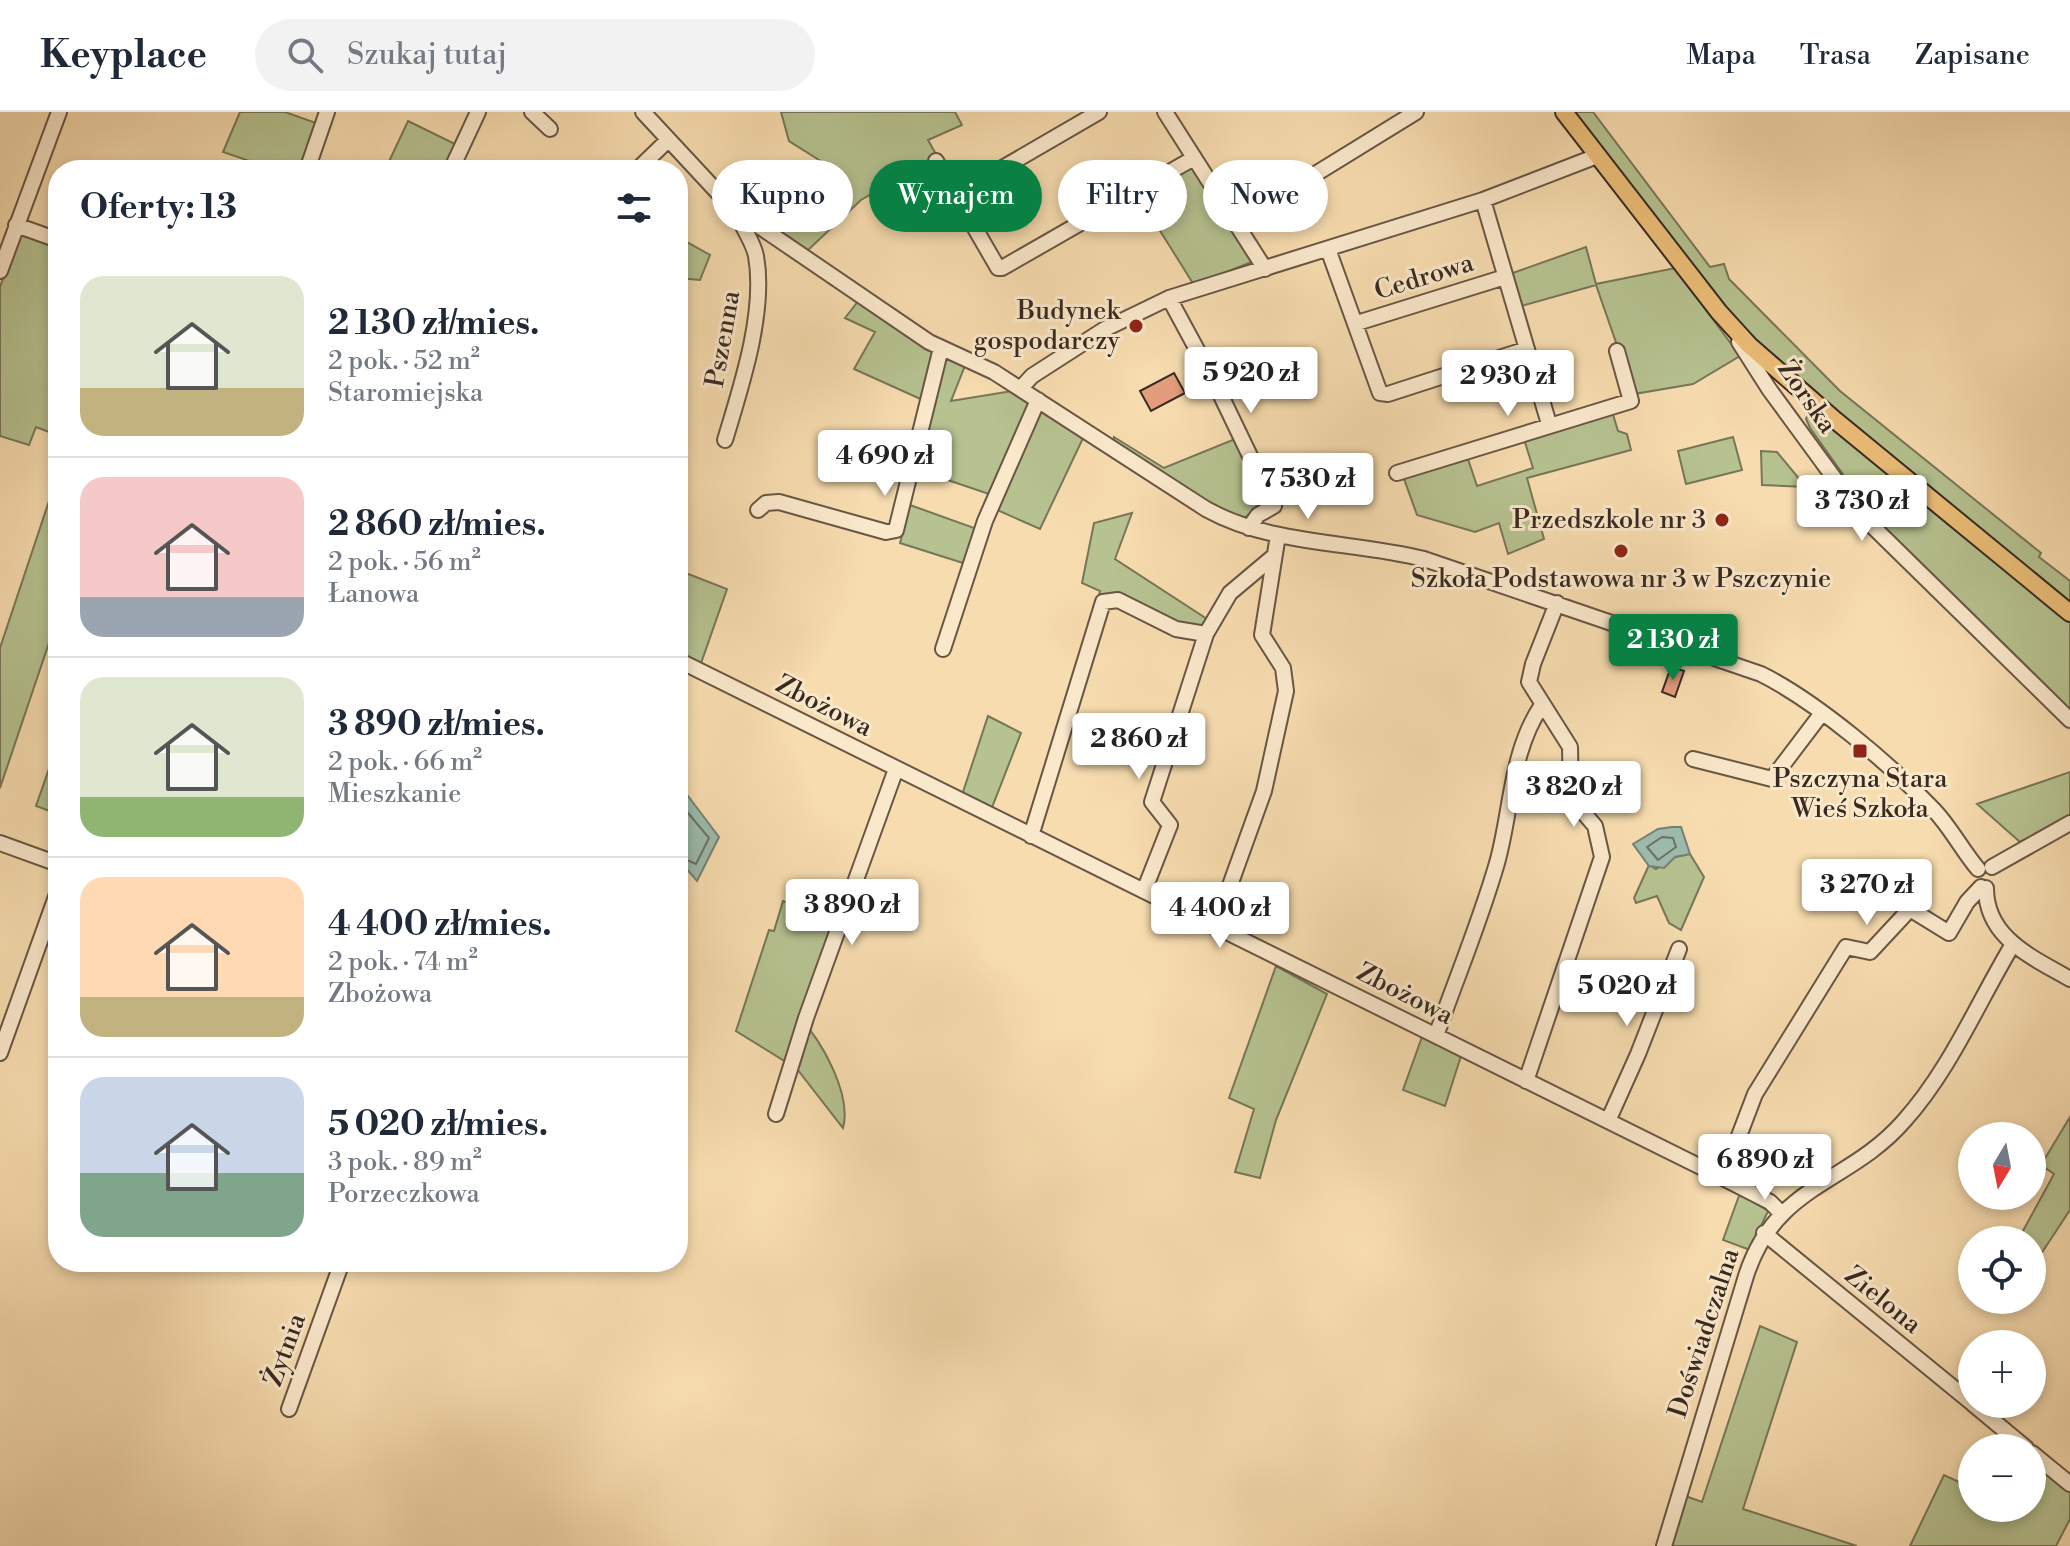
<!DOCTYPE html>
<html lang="pl">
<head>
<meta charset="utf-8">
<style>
	:root { --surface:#fff; --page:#f2f2f3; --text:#1f2937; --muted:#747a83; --line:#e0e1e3; --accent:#0b8043 }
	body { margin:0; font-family:"Libre Bodoni",serif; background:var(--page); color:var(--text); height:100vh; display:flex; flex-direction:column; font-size:30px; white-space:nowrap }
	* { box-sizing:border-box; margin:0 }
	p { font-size:26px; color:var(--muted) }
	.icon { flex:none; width:44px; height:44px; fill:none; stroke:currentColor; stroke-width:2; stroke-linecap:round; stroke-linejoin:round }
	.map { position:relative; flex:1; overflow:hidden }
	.drawer { position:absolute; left:48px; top:48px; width:640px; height:1112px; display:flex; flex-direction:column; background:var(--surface); border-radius:32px; box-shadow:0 4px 12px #0003 }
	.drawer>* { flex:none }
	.hud { position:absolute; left:712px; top:48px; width:760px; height:72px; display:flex; gap:16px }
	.needle { width:52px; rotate:190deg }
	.fabs { position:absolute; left:1958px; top:1010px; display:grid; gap:16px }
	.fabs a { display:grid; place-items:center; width:88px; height:88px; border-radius:50%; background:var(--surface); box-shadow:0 4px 12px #0003; font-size:40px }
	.price { position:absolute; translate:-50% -68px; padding:0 18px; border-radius:8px; background:#fff; color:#222; font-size:26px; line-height:52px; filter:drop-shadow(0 2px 4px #0008) }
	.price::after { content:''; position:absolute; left:50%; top:48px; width:24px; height:18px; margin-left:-12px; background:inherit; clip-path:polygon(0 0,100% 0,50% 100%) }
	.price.on { background:var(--accent); color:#fff }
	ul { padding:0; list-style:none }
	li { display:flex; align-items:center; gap:24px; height:200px; padding:0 32px }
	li+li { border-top:2px solid var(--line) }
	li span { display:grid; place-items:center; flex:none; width:224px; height:160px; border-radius:24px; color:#555 }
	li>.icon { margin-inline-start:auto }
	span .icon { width:96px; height:96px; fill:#fffc; stroke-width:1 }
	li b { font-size:34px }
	h2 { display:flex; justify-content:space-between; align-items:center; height:96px; padding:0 32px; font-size:34px }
	.tag { padding:0 28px; border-radius:36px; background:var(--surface); box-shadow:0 4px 12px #0003; font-size:28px; line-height:72px }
	.tag.on { background:var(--accent); color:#fff }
	header { display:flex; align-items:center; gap:48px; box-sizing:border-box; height:112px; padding:0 40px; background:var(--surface); border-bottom:2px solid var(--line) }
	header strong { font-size:38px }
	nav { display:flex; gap:44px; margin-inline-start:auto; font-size:28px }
	.search { width:560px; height:72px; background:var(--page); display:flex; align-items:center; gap:20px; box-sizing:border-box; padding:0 28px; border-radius:44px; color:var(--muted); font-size:30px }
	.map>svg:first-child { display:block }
	.green { fill:#b6c290; stroke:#777658; stroke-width:2 }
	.water { fill:#9dbbad; stroke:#758175; stroke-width:2 }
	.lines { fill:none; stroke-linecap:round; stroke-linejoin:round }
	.shore { stroke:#6a7267; stroke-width:2 }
	.building { fill:#e39c7c; stroke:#382a21; stroke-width:2 }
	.minor-casing { stroke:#685644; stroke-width:18 }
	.major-casing { stroke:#382a21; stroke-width:20 }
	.minor { stroke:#fae8cb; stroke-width:14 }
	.major { stroke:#ecbe78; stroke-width:16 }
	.poi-dot { fill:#8f2418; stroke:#fae8cb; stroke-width:3 }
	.labels { text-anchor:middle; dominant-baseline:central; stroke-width:6; stroke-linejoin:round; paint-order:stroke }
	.street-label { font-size:26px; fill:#382a21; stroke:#fae8cb }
	.poi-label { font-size:26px; fill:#382a21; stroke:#fae8cb; text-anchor:end }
</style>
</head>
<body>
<header>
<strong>Keyplace</strong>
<div class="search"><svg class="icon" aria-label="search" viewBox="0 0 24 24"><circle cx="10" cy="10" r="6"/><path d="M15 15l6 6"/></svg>Szukaj tutaj</div>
<nav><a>Mapa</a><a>Trasa</a><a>Zapisane</a></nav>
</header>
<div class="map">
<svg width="2070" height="1434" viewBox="0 0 2070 1434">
	<rect width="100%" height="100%" fill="#f7dcaf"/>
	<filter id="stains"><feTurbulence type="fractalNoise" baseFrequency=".0025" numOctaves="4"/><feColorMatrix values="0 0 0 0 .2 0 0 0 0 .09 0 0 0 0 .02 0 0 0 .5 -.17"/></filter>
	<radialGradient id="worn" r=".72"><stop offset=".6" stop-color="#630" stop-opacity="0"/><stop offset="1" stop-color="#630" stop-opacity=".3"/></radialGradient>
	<path class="green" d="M 240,0 L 285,0 L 316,11 L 300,58 L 276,58 L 223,40 Z
		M 781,0 L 955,0 L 962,13 L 928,28 L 937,44 L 861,88 L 807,139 L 780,122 L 842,69 L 827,53 L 789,29 Z
		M 1575,0 L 1593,0 L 1710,155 L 1724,152 L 1729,167 L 1840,279 L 2041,441 L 2039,445 L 2070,469 L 2070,490 L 1766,241 L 1721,194 Z
		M 408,9 L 457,33 L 447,58 L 385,58 Z
		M 1193,51 L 1254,149 L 1194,173 L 1137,82 Z
		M 678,106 L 687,130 L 710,143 L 700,168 L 678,166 Z
		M 29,121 L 58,132 L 58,295 L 49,320 L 36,315 L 29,333 L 0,324 L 0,175 L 18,123 Z
		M 1586,135 L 1596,172 L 1675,156 L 1740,244 L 1693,272 L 1634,282 L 1596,173 L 1518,195 L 1510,162 Z
		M 859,188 L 936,240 L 925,289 L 854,257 L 875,220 L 845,206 Z
		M 945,243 L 966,251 L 951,289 L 1012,279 L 1033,288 L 992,383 L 918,358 Z
		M 1040,292 L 1084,324 L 1040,417 L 995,397 Z
		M 1810,298 L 2070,509 L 2070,602 L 1877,410 L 1810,316 L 1806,307 Z
		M 1612,299 L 1618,319 L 1627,322 L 1631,338 L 1527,366 L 1544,427 L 1508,442 L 1499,411 L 1475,420 L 1417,403 L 1403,364 L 1466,341 L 1477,374 L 1533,356 L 1523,324 Z
		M 1114,325 L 1164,356 L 1235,327 L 1267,387 L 1243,407 L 1217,395 L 1113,331 Z
		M 1733,325 L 1742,358 L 1686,372 L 1678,339 Z
		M 1761,339 L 1777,340 L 1806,375 L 1762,373 Z
		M 51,383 L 58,388 L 58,504 L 0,676 L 0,536 Z
		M 910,393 L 977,417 L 963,451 L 900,431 Z
		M 1132,401 L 1115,447 L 1207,507 L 1200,516 C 1163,513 1136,484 1099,483 L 1100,479 L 1082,471 L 1094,411 Z
		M 678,458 L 727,477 L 700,554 L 678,543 Z
		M 988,604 L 1021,621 L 991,698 L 962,683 Z
		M 58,631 L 58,702 L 36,694 Z
		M 2070,660 L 2070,705 L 2020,730 L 1977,692 Z
		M 1690,742 L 1704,765 L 1681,818 L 1669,811 L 1657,784 L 1636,791 L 1634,786 L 1649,753 L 1656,757 L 1675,745 Z
		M 783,789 L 835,811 L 799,905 C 822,929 852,983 843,1016 L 797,957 L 736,919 L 769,818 L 774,819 Z
		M 1276,854 L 1327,882 L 1276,1008 L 1260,1066 L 1235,1060 L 1254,997 L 1229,986 Z
		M 1422,925 L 1461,944 L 1445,994 L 1403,978 Z
		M 2070,1005 L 2070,1098 L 2033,1154 L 2032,1128 L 2018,1128 L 2054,1062 L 2041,1053 Z
		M 1740,1081 L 1768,1099 L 1750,1138 L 1723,1128 Z
		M 1760,1214 L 1797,1230 L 1743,1397 L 1857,1434 L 1669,1434 L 1683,1383 L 1702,1390 Z
		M 2038,1351 L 2070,1377 L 2070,1407 L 2056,1434 L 1910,1434 L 1944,1363 L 1972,1376 L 1972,1396 L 2032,1396 L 2032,1364 Z"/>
	<path class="water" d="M 685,680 L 719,725 L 697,769 L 678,747 L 678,681 Z
		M 1672,715 L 1681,715 L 1690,742 L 1675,745 L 1664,756 L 1649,754 L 1633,732 L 1658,717 Z"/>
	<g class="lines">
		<path class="shore" d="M 678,689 L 709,726 L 696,752 L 678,744
			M 1662,725 L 1673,726 L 1676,735 L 1658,748 L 1647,735 Z"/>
	</g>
	<path class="building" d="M 1174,261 L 1185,281 L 1151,299 L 1140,279 Z
		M 1671,555 L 1684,559 L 1675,585 L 1662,580 Z"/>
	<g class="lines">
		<g class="minor-casing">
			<path id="minor" d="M 532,0 L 550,17
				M 643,0 L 722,85 L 750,108 L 929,230 L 994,260 L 1206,397 C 1273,434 1352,429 1424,447 L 1761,562 C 1817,590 1890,652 1934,698 C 1951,716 1962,738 1978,757
				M 1165,0 L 1265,157
				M 936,49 L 998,156 L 1002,156 L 1194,46
				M 307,58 L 327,0
				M 451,58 L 478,0
				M 637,58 L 668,28
				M 956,83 L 1099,0
				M 1483,88 L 1549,312
				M 1236,111 L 1416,0
				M 16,113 L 58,128
				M 1328,137 L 1380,281 L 1388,282 L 1527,237
				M 0,159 L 59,0
				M 1169,186 L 1215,271 L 1274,394 L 1258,403 L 1249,416
				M 1357,211 L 1505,165
				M 1739,230 L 1769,277 L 1862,404 L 2070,608
				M 1021,276 L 1032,264 L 1105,217 L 1169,186 L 1483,88 L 1597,44
				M 725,328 C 741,275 766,200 756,144 C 753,129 743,118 739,104
				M 1397,361 L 1631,289 L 1617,239
				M 758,398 L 766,391 L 779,390 L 886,420 L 896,418 L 941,236
				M 943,537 L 985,409 L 1038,288
				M 678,548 L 1723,1066 L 1770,1090 L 1781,1101
				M 1693,647 L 1772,667 L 1822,601
				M 1031,724 L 1103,490 L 1118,488 L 1176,517 L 1206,522
				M 0,731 L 58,752
				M 1992,755 L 2070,711
				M 1986,776 C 1986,826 2032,845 2070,867
				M 1144,779 L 1170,713 L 1152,690 L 1206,522 L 1230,481 L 1274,444
				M 1215,815 L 1264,679 L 1286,579 L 1283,556 L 1262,523 L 1278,423
				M 1436,924 C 1456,867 1480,810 1497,751 C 1512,698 1510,640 1542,593
				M 0,941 L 58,779
				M 1526,969 L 1602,745 L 1595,714 L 1571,686 L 1570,635 L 1529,570 L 1533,552 L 1557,491
				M 776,1002 L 806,906 L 896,657
				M 1608,1009 L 1638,942 L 1679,837
				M 1723,1066 L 1755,982 L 1846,835 L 1870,840 L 1910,797 L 1949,821 L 1967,790 L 1981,775
				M 1764,1121 L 1972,1291
				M 1973,1292 L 2026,1336
				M 289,1297 L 342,1150
				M 2032,1341 L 2070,1372
				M 1664,1434 L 1746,1164 C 1776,1071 1848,1073 1904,1009 C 1950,958 1978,890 2013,832"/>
		</g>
		<g class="major-casing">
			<path id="major" d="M 1564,0 L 1719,200 L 1749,233 L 1835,308 L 2070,501"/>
		</g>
		<use href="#minor" class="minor"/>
		<use href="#major" class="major"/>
	</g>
	<g class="poi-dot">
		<circle cx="1136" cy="214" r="8"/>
		<circle cx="1722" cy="408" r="8"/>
		<circle cx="1621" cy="439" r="8"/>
		<rect x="1852" y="631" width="16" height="16" rx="4"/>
	</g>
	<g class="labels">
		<g class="street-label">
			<text transform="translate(1424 165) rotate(-17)">Cedrowa</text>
			<text transform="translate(723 227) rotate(-80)">Pszenna</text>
			<text transform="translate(1807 285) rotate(55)">Żorska</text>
			<text transform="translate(824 594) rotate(27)">Zbożowa</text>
			<text transform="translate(1405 882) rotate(27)">Zbożowa</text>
			<text transform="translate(1883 1188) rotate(39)">Zielona</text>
			<text transform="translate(1704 1221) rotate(-72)">Doświadczalna</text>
			<text transform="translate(285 1238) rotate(-70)">Żytnia</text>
		</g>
		<g class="poi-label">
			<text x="1120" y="199">Budynek<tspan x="1120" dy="30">gospodarczy</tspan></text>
			<text x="1706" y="408">Przedszkole nr 3</text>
			<text x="1621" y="467" text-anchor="middle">Szkoła Podstawowa nr 3 w Pszczynie</text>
			<text x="1860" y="667" text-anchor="middle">Pszczyna Stara<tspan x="1860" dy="30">Wieś Szkoła</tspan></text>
		</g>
	</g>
	<rect width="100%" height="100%" filter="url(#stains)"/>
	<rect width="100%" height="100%" fill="url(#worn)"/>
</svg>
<div class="fabs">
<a><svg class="needle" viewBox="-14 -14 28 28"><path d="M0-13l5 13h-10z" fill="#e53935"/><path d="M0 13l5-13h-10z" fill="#747a83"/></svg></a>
<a><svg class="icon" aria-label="locate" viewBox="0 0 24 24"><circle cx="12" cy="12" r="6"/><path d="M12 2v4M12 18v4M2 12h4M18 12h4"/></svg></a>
<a>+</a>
<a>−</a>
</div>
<b class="price" style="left:1251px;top:303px">5 920 zł</b>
<b class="price" style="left:1508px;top:306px">2 930 zł</b>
<b class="price" style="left:885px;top:386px">4 690 zł</b>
<b class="price" style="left:1308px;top:409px">7 530 zł</b>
<b class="price" style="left:1862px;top:431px">3 730 zł</b>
<b class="price on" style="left:1673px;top:570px">2 130 zł</b>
<b class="price" style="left:1139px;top:669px">2 860 zł</b>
<b class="price" style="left:1574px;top:717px">3 820 zł</b>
<b class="price" style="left:1867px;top:815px">3 270 zł</b>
<b class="price" style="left:852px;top:835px">3 890 zł</b>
<b class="price" style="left:1220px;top:838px">4 400 zł</b>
<b class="price" style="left:1627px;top:916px">5 020 zł</b>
<b class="price" style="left:1765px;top:1090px">6 890 zł</b>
<div class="hud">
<a class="tag">Kupno</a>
<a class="tag on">Wynajem</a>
<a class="tag">Filtry</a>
<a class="tag">Nowe</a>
</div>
<section class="drawer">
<h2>Oferty: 13<svg class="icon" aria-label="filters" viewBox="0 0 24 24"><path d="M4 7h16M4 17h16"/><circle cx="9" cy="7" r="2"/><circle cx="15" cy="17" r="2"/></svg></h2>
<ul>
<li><span style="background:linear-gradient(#dfe7d0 70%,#c2b280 0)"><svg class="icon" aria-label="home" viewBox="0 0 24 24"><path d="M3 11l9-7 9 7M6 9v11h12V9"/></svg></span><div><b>2 130 zł/mies.</b><p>2 pok. · 52 m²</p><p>Staromiejska</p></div></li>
<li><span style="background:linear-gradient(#f6c9c9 75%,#9aa5b1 0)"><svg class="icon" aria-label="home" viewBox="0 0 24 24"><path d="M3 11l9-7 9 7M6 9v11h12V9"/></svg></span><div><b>2 860 zł/mies.</b><p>2 pok. · 56 m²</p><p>Łanowa</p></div></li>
<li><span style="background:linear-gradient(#dfe7d0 75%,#8fb573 0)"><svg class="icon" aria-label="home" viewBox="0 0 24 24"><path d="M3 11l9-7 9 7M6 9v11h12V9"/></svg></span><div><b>3 890 zł/mies.</b><p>2 pok. · 66 m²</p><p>Mieszkanie</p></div></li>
<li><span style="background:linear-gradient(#ffd9b3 75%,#c2b280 0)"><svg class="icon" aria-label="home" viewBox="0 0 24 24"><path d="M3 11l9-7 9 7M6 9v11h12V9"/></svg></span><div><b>4 400 zł/mies.</b><p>2 pok. · 74 m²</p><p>Zbożowa</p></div></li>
<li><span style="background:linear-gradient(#c9d6e8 60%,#7fa58c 0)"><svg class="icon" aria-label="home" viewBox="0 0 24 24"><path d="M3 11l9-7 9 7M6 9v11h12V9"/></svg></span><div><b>5 020 zł/mies.</b><p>3 pok. · 89 m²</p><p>Porzeczkowa</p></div></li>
</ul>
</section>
</div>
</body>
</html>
